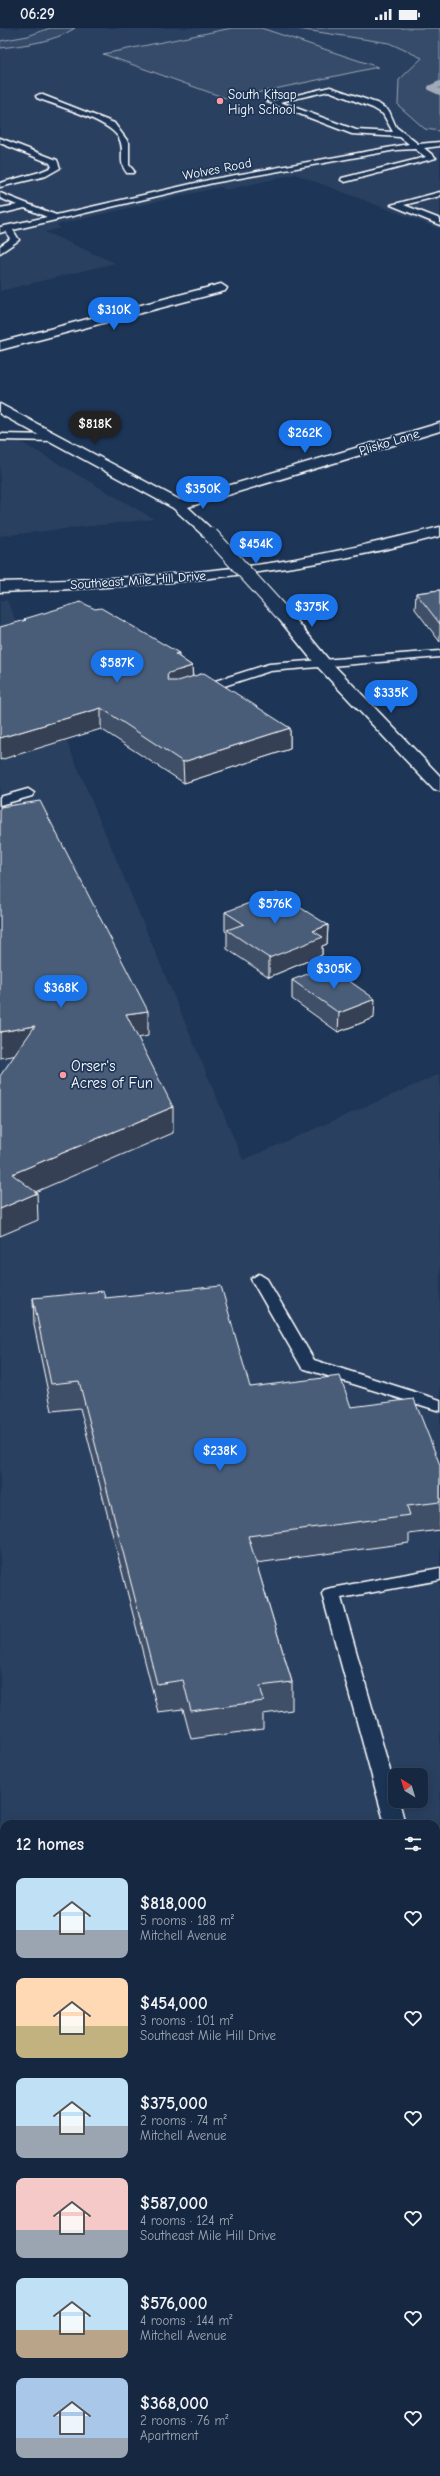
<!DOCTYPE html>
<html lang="en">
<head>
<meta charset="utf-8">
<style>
	:root { --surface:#162841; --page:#1f3048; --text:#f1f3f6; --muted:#9ea6b1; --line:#35445a; --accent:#1a73e8 }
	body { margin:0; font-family:"Comic Neue",sans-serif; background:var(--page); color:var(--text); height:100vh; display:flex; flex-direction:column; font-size:15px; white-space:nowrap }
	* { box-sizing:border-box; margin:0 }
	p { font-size:13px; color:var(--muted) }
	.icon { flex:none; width:22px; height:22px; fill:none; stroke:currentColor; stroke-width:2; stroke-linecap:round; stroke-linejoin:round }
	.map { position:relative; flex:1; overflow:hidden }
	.side { position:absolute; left:0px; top:1792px; width:440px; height:656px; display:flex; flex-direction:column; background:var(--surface); border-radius:12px 12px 0 0; box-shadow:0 2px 10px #0003,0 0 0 1px var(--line) }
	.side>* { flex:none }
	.needle { width:26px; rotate:322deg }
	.controls { position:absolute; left:388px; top:1740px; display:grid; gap:8px }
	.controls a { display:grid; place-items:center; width:40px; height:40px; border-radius:8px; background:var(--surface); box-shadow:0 2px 10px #0003,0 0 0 1px var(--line); font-size:20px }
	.price { position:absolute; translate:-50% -34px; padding:0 9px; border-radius:14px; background:var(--accent); color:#fff; font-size:13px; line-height:26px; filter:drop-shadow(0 1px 2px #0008) }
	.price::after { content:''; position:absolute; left:50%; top:24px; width:12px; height:9px; margin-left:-6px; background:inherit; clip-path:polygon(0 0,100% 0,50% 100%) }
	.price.selected { background:#222; color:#fff }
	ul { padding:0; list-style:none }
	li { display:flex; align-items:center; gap:12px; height:100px; padding:0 16px }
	li span { display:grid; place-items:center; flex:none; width:112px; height:80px; border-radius:8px; color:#555 }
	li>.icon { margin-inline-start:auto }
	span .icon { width:48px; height:48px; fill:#fffc; stroke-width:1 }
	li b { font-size:17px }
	h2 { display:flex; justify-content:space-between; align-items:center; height:48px; padding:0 16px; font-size:17px }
	.status { display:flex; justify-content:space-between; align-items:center; height:28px; padding:0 20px; background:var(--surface); direction:ltr }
	.status svg { height:11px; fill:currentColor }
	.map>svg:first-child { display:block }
	.built { fill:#2a4161; fill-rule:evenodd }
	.green { fill:#364b69; stroke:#9aa5b4 }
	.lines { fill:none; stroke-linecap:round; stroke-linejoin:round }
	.stream { stroke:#a0aab8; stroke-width:6 }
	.service-casing { stroke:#fff; stroke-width:3 }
	.minor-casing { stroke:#fff; stroke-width:3 }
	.tertiary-casing { stroke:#fff; stroke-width:3 }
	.primary-casing { stroke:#fff; stroke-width:3 }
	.service { fill:#1d3557; fill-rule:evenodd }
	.minor { fill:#1d3557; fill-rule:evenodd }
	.tertiary { fill:#1d3557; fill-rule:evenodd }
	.primary { fill:#1d3557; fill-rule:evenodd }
	.tertiary-bridge-casing { stroke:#fff; stroke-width:16; stroke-linecap:butt }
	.tertiary-bridge { stroke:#1d3557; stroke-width:14 }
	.wall { fill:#405068; stroke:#fff }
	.shaded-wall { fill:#344155; stroke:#fff }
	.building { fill:#4a5d79; stroke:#fff }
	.poi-dot { fill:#ff9aa2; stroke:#1d3557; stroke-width:1.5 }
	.labels { text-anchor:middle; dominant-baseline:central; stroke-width:3.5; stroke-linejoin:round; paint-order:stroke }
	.far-poi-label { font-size:13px; fill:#fff; stroke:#1d3557; text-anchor:start }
	.far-street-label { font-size:13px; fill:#fff; stroke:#1d3557 }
	.poi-label { font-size:15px; fill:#fff; stroke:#1d3557; text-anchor:start }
</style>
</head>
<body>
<div class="status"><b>06:29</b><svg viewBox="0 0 49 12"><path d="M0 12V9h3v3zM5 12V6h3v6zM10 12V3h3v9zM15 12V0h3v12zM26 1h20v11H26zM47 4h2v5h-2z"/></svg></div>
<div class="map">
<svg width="440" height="2448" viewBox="0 0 440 2448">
	<rect width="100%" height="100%" fill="#1d3557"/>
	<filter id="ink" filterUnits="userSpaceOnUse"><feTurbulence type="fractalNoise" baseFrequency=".025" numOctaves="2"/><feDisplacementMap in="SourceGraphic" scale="8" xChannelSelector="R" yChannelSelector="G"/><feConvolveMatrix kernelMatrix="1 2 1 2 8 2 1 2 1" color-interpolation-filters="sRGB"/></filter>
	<g filter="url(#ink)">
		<path class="built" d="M 0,0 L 440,0 L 440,201 L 295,146 L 226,162 L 220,159 L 56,197 L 61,200 L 45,204 L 115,235 L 0,263 Z
			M 0,402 L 154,491 L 0,508 Z
			M 7,572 L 243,1132 L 440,1046 L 440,2099 L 436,2101 L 436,1796 L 4,1796 L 4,2444 L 436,2444 L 436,2299 L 440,2303 L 440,2448 L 0,2448 L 0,573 ZM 395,1747 L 421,1747 L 421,1773 L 395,1773 Z"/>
		<path class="green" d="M 50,0 L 75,0 C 54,14 25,17 0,20 L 0,13 L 28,8 Z
			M 232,0 L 261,0 L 378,39 L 228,71 L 103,26 Z
			M 292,0 L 440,0 L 440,103 L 425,101 L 398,77 L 399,52 L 422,30 L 389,15 Z"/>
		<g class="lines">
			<path class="stream" d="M 440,56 L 431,60 L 440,64"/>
			<g class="service-casing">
				<path id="service" d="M 330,59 L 379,76 L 389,83 L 396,99 L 418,116 L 440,114 L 440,118 L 424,120 L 436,130 L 345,154 L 341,152 L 342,150 L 426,129 L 415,121 L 396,122 L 213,155 L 13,202 L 19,212 L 0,225 L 0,218 L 10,211 L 6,203 L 0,205 L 0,199 L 47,189 L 25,180 L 0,186 L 0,180 L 17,177 L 0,170 L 0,165 L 56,187 L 213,151 L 409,116 L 400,109 L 352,106 L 268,74 ZM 329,63 L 373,80 L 383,86 L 393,104 L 356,102 L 280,74 Z
					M 40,66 L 114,95 L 129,115 L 129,137 L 134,143 L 133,145 L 127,145 C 117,133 126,124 119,110 C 109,92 57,78 37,70 L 36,68 Z
					M 0,110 L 57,132 L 60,140 L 46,148 L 0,159 L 0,155 L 40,144 L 52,139 L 50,135 L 0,115 Z
					M 440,164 L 440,168 L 404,177 L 440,191 L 440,197 L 391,177 Z
					M 0,406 L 55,407 L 60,410 L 55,413 L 0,412 Z
					M 440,623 L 440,629 L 270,643 L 200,666 L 194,662 L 196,659 L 269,636 Z
					M 28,761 L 34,765 L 32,768 L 0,777 L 0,769 Z
					M 259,1246 L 267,1251 L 314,1332 L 440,1372 L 440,1383 L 302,1340 L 251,1251 Z
					M 440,1540 L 440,1552 L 341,1570 L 395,1760 L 395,1773 L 399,1773 L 405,1796 L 385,1796 L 322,1566 L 324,1562 L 331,1560 Z
					M 0,1842 L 4,1843 L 4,1865 L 0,1864 Z
					M 436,1864 L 440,1865 L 440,1881 L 436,1880 Z
					M 440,2065 L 440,2085 L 436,2086 L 436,2066 Z
					M 4,2278 L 4,2300 L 0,2301 L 0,2279 Z
					M 436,2348 L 440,2350 L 440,2374 L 436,2372 Z
					M 39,2444 L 68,2444 L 67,2448 L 38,2448 Z
					M 245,2444 L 272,2444 L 273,2448 L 246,2448 Z"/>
			</g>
			<g class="minor-casing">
				<path id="minor" d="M 221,256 L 227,260 L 225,263 L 0,322 L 0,314 Z"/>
			</g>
			<g class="tertiary-casing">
				<path id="tertiary" d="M 0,376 L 180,472 L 440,395 L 440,403 L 188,479 L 218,507 L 211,511 L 206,510 L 173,480 L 0,386 Z
					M 282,580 L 288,582 L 328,631 L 440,748 L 440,763 L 434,762 L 316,637 L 274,585 Z"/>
			</g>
			<g class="primary-casing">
				<path id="primary" d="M 440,499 L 440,508 C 294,547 151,559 0,564 L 0,554 C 93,552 186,548 277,534 C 333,525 386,512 440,499 Z"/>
			</g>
			<use href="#service" class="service"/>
			<use href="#minor" class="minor"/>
			<use href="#tertiary" class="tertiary"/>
			<use href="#primary" class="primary"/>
			<g class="tertiary-bridge-casing">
				<path id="tertiary-bridge" d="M 211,507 L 282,585"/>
			</g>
			<use href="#tertiary-bridge" class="tertiary-bridge"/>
		</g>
		<path class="wall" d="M 440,562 L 440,614 L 415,581 L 416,565 Z
			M 24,591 L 179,629 L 192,638 L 193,649 L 290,700 L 290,721 L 184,755 L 101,701 L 24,593 Z
			M 225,884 L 328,897 L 327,916 L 322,918 L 322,927 L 269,949 L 227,921 L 227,904 L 225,903 Z
			M 292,952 L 374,990 L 338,1004 L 292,971 Z
			M 33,1270 L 105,1270 L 250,1359 L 351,1379 L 440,1437 L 440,1502 L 409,1506 L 409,1515 L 256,1535 L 292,1654 L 292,1682 L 263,1686 L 263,1701 L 191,1711 L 183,1681 L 158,1684 L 80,1380 L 52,1383 L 34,1297 Z"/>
		<path class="shaded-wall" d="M 179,625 L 179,642 L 192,638 L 193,658 L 170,666 L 167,648 L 175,626 Z
			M 101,680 L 101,701 L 0,732 L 0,710 Z
			M 290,700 L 290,721 L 184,755 L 183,734 Z
			M 328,897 L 327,916 L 322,918 L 322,927 L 269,949 L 269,930 L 313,903 Z
			M 375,971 L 374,990 L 338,1004 L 339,985 Z
			M 148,983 L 148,1008 L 127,1012 L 126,986 Z
			M 35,998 L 36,1024 L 0,1030 L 0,1004 Z
			M 173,1079 L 173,1105 L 14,1173 L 12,1146 Z
			M 37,1165 L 38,1192 L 0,1208 L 0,1181 Z
			M 4,2135 L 4,2167 L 0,2169 L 0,2136 Z"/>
		<path class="building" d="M 440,562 L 440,596 L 416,565 Z
			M 81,574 L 95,581 L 101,580 L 179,625 L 175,626 L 192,638 L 169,645 L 167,648 L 169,653 L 178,653 L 204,645 L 290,700 L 183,734 L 101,680 L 0,710 L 0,599 L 26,592 L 24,591 Z
			M 40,773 L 148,983 L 126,986 L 173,1079 L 12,1146 L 37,1165 L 0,1181 L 0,1048 L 35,998 L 0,1004 L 0,779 Z
			M 277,865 L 328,897 L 313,903 L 323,909 L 269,930 L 227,902 L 244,896 L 225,884 Z
			M 328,938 L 375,971 L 339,985 L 292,952 Z
			M 221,1258 L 250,1359 L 340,1348 L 351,1379 L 414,1371 L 440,1437 L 440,1474 L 407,1478 L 410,1487 L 248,1508 L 292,1654 L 260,1658 L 264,1673 L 191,1683 L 183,1652 L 157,1656 L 79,1353 L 51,1356 L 33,1270 L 103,1263 L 105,1270 Z
			M 0,1961 L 4,1967 L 4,2135 L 0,2136 Z
			M 193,2444 L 209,2444 L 212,2448 L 187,2448 Z"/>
	</g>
	<g class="poi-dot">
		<circle cx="220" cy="73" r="4"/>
		<circle cx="63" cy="1047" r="4"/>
	</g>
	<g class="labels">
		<g class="far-poi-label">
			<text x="228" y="66">South Kitsap<tspan x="228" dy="15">High School</tspan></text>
		</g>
		<g class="far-street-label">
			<text transform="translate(217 141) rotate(-11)">Wolves Road</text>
			<text transform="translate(389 414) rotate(-17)">Plisko Lane</text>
			<text transform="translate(138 552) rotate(-4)">Southeast Mile Hill Drive</text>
		</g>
		<g class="poi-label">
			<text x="71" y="1038">Orser's<tspan x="71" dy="17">Acres of Fun</tspan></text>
		</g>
	</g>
</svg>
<div class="controls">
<a><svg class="needle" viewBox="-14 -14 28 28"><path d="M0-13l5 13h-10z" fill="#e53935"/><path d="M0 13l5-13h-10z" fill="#9ea6b1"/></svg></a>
</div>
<b class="price" style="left:114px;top:303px">$310K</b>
<b class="price selected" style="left:95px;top:417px">$818K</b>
<b class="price" style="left:305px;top:426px">$262K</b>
<b class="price" style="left:203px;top:482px">$350K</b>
<b class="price" style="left:256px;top:537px">$454K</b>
<b class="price" style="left:312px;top:600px">$375K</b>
<b class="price" style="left:117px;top:656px">$587K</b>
<b class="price" style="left:391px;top:686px">$335K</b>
<b class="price" style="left:275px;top:897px">$576K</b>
<b class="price" style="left:334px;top:962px">$305K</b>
<b class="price" style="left:61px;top:981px">$368K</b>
<b class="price" style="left:220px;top:1444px">$238K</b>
<section class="side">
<h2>12 homes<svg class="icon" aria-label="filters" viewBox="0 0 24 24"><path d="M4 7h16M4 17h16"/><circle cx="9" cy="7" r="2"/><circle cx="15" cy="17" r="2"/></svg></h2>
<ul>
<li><span style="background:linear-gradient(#bfe0f5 65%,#9aa5b1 0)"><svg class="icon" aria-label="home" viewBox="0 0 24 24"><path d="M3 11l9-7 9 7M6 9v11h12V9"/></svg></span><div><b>$818,000</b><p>5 rooms · 188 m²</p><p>Mitchell Avenue</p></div><svg class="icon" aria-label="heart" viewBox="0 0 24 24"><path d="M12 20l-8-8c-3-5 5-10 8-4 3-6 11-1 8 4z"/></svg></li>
<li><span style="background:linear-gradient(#ffd9b3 60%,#c2b280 0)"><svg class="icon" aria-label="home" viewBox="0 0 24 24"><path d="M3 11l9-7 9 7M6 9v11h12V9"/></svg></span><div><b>$454,000</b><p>3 rooms · 101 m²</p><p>Southeast Mile Hill Drive</p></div><svg class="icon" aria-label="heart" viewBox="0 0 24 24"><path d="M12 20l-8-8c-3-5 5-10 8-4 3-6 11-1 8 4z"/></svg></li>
<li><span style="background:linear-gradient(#bfe0f5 60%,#9aa5b1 0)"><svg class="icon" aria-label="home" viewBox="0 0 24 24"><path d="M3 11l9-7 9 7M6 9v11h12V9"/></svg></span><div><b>$375,000</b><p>2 rooms · 74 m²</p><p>Mitchell Avenue</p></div><svg class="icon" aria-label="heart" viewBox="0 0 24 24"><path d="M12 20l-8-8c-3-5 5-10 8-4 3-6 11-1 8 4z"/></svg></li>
<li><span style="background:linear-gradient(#f6c9c9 65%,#9aa5b1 0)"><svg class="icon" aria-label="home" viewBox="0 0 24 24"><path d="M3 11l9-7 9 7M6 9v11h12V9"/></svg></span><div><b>$587,000</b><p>4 rooms · 124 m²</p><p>Southeast Mile Hill Drive</p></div><svg class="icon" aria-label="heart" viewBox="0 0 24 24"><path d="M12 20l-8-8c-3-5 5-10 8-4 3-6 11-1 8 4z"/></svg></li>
<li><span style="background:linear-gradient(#bfe0f5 65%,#b9a48a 0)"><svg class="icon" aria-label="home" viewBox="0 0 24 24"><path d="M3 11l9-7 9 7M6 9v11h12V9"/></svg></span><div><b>$576,000</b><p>4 rooms · 144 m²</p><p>Mitchell Avenue</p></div><svg class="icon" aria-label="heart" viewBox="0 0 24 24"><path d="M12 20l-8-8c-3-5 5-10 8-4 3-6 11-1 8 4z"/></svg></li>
<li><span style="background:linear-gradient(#a9c7e8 75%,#9aa5b1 0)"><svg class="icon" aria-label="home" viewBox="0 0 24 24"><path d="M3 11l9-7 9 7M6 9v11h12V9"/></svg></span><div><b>$368,000</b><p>2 rooms · 76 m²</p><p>Apartment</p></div><svg class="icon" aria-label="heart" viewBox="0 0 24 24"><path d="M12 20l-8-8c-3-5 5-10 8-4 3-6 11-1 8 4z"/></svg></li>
</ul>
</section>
</div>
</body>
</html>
